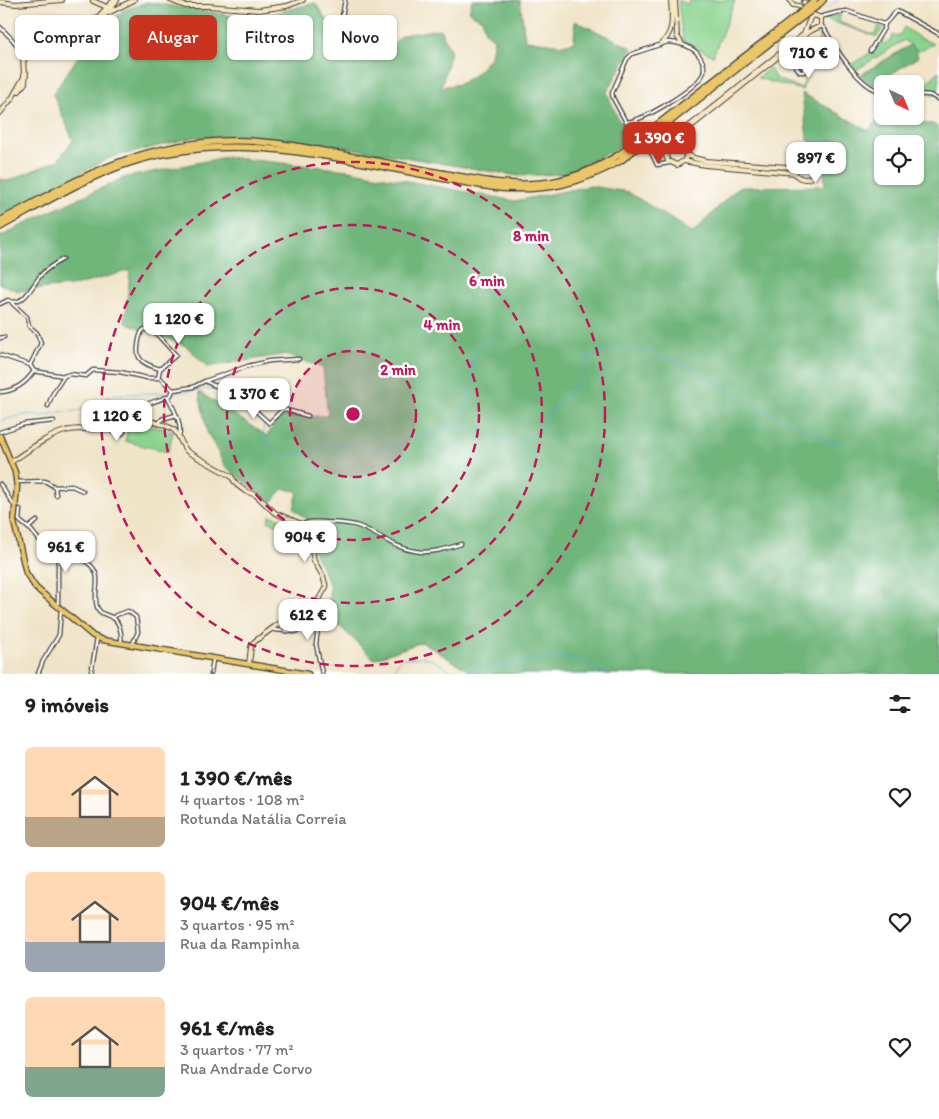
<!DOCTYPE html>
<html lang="pt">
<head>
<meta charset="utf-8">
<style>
	:root { --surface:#fff; --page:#f2f2f2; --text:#202124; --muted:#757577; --accent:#c8321e }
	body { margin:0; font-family:Itim,sans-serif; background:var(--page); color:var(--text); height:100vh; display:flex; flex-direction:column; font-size:19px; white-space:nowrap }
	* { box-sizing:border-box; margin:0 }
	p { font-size:16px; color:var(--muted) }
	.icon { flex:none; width:28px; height:28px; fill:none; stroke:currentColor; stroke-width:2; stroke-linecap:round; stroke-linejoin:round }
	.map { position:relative; height:674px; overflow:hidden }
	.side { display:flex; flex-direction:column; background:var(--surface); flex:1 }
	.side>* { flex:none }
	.hud { position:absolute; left:15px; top:15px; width:500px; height:45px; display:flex; gap:10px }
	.needle { width:32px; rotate:136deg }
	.buttons { position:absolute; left:874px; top:75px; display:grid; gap:10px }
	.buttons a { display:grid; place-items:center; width:50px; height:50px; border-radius:8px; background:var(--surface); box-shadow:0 1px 4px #0004; font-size:25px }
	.price { position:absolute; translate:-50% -42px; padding:0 11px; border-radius:10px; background:#fff; color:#222; font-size:16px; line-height:32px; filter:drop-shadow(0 1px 2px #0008) }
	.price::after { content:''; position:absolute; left:50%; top:30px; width:15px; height:11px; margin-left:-8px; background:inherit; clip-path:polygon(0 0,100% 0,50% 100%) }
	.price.selected { background:var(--accent); color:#fff }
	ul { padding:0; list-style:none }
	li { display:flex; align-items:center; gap:15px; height:125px; padding:0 25px }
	li span { display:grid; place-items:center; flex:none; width:140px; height:100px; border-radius:8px; color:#555 }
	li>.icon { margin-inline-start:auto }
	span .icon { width:60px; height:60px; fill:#fffc; stroke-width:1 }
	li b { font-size:21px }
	h2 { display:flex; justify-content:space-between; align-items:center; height:60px; padding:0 25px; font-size:21px }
	.tag { padding:0 18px; border-radius:8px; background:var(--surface); box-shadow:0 1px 4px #0004; font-size:18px; line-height:45px }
	.tag.selected { background:var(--accent); color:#fff }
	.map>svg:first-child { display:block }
	.green { fill:#8ad38f; stroke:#537856 }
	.forest { fill:#6fb57a; stroke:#46684b; fill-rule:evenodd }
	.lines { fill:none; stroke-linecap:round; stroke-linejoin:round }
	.stream { stroke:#5aacd5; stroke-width:1 }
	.street-casing { stroke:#3c3a36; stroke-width:5 }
	.secondary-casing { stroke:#3c3a36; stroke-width:6 }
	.primary-casing { stroke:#3c3a36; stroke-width:7 }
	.highway-casing { stroke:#3c3a36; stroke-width:8 }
	.street { stroke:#fff; stroke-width:2.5 }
	.secondary { stroke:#f7e8c3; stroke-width:4 }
	.primary { stroke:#eac669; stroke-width:4.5 }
	.highway { stroke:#eac669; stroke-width:5.5 }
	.highway-bridge-casing { stroke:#3c3a36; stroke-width:8; stroke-linecap:butt }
	.highway-bridge { stroke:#eac669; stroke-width:5.5 }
	.ring { fill:none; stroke:#c2185b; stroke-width:2.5; stroke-dasharray:9 6 }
	.centre { fill:#c2185b; stroke:#fff; stroke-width:2.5 }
	.ring-label { font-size:15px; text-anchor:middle; font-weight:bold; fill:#c2185b; stroke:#fff; stroke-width:5; stroke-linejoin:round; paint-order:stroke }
</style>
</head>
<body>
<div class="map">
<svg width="939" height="674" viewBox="0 0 939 674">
	<rect width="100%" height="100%" fill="#fff"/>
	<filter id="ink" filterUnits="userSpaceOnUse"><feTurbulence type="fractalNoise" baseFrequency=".02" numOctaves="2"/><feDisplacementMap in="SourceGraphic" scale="10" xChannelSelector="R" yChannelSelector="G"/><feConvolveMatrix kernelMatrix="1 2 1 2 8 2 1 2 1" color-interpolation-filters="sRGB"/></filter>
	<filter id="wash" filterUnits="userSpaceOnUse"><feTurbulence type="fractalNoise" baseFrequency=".0096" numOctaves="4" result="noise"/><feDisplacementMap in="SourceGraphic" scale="20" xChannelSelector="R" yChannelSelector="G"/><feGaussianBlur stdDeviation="1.12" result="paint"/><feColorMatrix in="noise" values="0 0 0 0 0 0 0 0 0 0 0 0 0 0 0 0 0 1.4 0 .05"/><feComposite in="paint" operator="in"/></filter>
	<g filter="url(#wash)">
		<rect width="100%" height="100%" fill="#f0e4c8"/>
		<path class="green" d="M 678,0 L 688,4 L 690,0 L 735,0 L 713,56 L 683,41 Z
			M 841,14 L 839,20 L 841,23 L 870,34 L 876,34 L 879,25 L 883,28 L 877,37 L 825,19 L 826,18 Z
			M 904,27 L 920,38 L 934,44 L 916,52 L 916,50 L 904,40 L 856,70 L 852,64 L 875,50 L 880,41 L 884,44 L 891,40 L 893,35 L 896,37 L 900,35 Z
			M 816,32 L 822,34 L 802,90 L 757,78 L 770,68 L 775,78 L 799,88 L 802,88 L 807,75 L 805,66 L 812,61 L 813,57 L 811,52 L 820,38 Z
			M 939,71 L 939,89 L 933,96 L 928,92 L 917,92 Z
			M 130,421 L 172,431 L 173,433 L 168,452 L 125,441 Z
			M 270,515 L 283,520 L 281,526 L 268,521 Z"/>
		<path class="forest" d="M 472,0 L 520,0 L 525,40 L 563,45 L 574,42 L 575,21 L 632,48 L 607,92 L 618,119 L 633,137 L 613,151 L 562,174 L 518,176 L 338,146 L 251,136 L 195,137 L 109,158 L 0,216 L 0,179 L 8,181 L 58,160 L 73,140 L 53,94 L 86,45 L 122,11 L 147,2 L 252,19 L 315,3 L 348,50 L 386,51 L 402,35 L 440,29 L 451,52 L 441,87 L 460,84 L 478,72 L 491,56 L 494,39 L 485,31 L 482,19 L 469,12 Z
			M 910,45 L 916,50 L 918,57 L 872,86 L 860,75 Z
			M 802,93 L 869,131 L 882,114 L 882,116 L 912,116 L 912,122 L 933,124 L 939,128 L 939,674 L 474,674 L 422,642 L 374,659 L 327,614 L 330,586 L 303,528 L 309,524 L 308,520 L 294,509 L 298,491 L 283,489 L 271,503 L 225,466 L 207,432 L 199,392 L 267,436 L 279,417 L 328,416 L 323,368 L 286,354 L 207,367 L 186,346 L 125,323 L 130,270 L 78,285 L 18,291 L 0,284 L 0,237 L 32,220 L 123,178 L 226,157 L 348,170 L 515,201 L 590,186 L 628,192 L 693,233 L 738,187 L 825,186 L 824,160 L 807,138 ZM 882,144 L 915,144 L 915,176 L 882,176 Z"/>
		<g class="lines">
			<path class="stream" d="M 828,8 L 838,0
				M 176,392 C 209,390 219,383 248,405
				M 258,415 L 264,425 L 263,436 L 279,455 L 286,458 C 297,450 313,457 321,445 L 347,444 L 355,445 L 365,449 L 385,449 L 400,444 L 406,439 L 439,433 L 458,426 L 487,434 L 504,442 L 518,443 L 532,436 L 545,423 L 550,410 L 560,404 L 567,394 L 575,388 L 584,372 L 587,358 L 607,349 L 643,350 L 680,362 L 762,409 L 822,438 L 831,442 L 843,439
				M 0,421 L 29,414 L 43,416 L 61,412 L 76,411 L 102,405 L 104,399 L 115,394 L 170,393
				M 458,425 L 470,398 L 474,354 L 480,345 L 515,325 L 527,310
				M 394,674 L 394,670 L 398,663 L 403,658 L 411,658 L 424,657 L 434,661 L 455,673 L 462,673 L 478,668 L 511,665 L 520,661 L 557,657 L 585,660 L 595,669 L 609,674"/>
		</g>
	</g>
	<g filter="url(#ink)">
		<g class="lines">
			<g class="street-casing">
				<path id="street" d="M 345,0 L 342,17 L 357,25
					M 820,17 L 839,12 L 847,11 L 883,24 C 890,22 891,14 897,11 L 939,34
					M 821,26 L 824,28 C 834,46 861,90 882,91
					M 0,27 L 13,40 L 23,55
					M 16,42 L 23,47 L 27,46
					M 668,42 C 678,42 690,46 697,53 C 702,58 706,67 703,74 C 696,89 643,121 626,122 L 613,98 L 612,93 L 627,59 L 632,54 Z
					M 785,51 L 800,72 L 804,72 L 804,68 L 788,48
					M 870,51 L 884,28 L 885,24
					M 915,94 L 930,95 L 939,100
					M 636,119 L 642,134
					M 647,144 L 657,165 L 669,163
					M 12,303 L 27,317 L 29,326 L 37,333 L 41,343 L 30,365
					M 0,304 L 8,300 C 22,309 33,285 40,276 C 46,269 54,264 63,259
					M 0,338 L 4,337
					M 0,355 L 30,365 L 34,371
					M 34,371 L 64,376 L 70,374 L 86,376 L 93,370 L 120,372 L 147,378 L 160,378 L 173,390 L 171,395 C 158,402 137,403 131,419
					M 158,378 L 160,369 L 176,355 L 151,328 C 148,328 146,328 143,330 C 139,334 136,352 139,357 C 142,364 154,367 160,369
					M 205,381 L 213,385 L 233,390 L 269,423 L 283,409 L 308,416
					M 173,390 L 193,387 L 205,381 L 248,366 L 269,361 L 299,359
					M 0,392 C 15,391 26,383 34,371
					M 168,397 C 173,408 183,424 179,436
					M 48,406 L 52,395 L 64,376
					M 158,424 L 162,419 L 176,415
					M 102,428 L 122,434 L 124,432
					M 0,432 L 24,424 L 54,421
					M 17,482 L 45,481 L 55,487 L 56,495
					M 0,484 L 15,507
					M 55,487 L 72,486 L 83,491
					M 20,509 L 19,520 L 21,522 L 31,530 L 49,552 L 59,560
					M 301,526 C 307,520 315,522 323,522 C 334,523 347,522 358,526 C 378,533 393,548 415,551 C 430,554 446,549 461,544
					M 28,528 L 37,521
					M 318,601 L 321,604 L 316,644 L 322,674
					M 58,605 L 58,561 L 66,556 C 75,556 82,558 88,563 C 105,576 92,591 97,607 C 100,615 107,614 113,618 C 120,622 122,635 121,643
					M 113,618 L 116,615 L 128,611 L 136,617 L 138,632 L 132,645
					M 272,629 L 275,630 L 295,632 L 308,626 L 318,627
					M 38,674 L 43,661 L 59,635 L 61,609
					M 91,674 L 97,638
					M 211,674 L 213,659"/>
			</g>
			<g class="secondary-casing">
				<path id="secondary" d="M 170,0 L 185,6 L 208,6 L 259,10 L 287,6 L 303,0
					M 675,0 L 677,36 L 682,44
					M 790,0 L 793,5 L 799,6 L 804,11
					M 93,1 L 109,8
					M 0,2 L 16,4 L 62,0
					M 804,2 L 814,15 L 821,18 L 821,26 L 810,31 L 693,125 C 675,142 690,144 685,160 L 677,165 L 668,161 L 666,156 L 667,150 L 680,141 L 688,127 L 804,34 L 810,18 L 814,15
					M 108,13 L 134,0
					M 97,20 L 104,16 L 117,0
					M 661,44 C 675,31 672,18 671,0
					M 25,59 L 28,51 L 37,47
					M 19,91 L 25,83 L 26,73
					M 11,100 L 24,77 L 23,56 L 27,48 L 63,38 L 98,17 L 114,0
					M 0,113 L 12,98
					M 686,154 L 694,158 L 706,161 L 787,167 L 793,164
					M793 167a12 12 0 1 1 24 0a12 12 0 1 1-24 0Z
					M 684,161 L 705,165 L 795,173
					M 11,462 C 28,451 45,437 65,431 C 77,428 88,430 99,428 C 110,426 119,421 129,419 C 141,417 160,423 171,428 C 181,433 180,446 188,452 L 231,476 L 237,485 L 245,491 L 256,495 L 275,513 L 299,523 L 312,549 L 314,561 L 323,576 L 326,587 L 318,601 L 301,607 L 254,642 L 251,647 L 249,664"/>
			</g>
			<g class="primary-casing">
				<path id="primary" d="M 0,436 L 15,472 L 17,487 L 14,522 L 26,573 L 36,588 L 93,636 L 103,640 L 308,674"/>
			</g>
			<g class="highway-casing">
				<path id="highway" d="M 817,6 L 823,0
					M 0,221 C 77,179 135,145 225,141 C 263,139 301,147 338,154 C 374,161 410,167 446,174 C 478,180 510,187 543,183 C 571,180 596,169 620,154 L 798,15
					M 0,227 C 42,204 84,178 129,163 C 252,122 378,172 500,188 C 548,191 578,184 620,161 L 801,18"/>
			</g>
			<use href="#street" class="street"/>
			<use href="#secondary" class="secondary"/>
			<use href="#primary" class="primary"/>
			<use href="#highway" class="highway"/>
			<g class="highway-bridge-casing">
				<path id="highway-bridge" d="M 798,15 L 813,2
					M 801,18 L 817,6"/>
			</g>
			<use href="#highway-bridge" class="highway-bridge"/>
		</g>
	</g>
	<circle cx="353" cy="414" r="63" fill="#c2185b" fill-opacity=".12"/>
	<g class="ring">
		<circle cx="353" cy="414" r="63"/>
		<circle cx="353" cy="414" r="126"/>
		<circle cx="353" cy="414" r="189"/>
		<circle cx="353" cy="414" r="252"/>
	</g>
	<circle cx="353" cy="414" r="8" class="centre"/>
	<g class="ring-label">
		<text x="531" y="241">8 min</text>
		<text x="487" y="286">6 min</text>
		<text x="442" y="330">4 min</text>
		<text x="398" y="375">2 min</text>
	</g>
</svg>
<div class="buttons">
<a><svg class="needle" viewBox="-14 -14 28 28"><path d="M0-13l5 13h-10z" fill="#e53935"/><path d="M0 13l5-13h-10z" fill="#757577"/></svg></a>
<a><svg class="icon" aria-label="locate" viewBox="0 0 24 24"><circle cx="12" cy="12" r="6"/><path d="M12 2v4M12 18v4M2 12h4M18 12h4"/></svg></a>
</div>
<b class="price" style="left:809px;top:79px">710 €</b>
<b class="price selected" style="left:659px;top:164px">1 390 €</b>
<b class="price" style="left:816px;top:184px">897 €</b>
<b class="price" style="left:179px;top:345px">1 120 €</b>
<b class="price" style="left:254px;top:420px">1 370 €</b>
<b class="price" style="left:117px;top:442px">1 120 €</b>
<b class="price" style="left:305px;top:563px">904 €</b>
<b class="price" style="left:66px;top:573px">961 €</b>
<b class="price" style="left:308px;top:641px">612 €</b>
<div class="hud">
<a class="tag">Comprar</a>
<a class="tag selected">Alugar</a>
<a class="tag">Filtros</a>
<a class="tag">Novo</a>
</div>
</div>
<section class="side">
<h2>9 imóveis<svg class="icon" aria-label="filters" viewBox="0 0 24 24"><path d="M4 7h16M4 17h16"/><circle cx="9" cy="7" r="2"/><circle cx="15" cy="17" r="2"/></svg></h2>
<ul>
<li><span style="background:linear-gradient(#ffd9b3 70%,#b9a48a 0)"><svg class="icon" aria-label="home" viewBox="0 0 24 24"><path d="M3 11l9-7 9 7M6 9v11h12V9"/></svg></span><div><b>1 390 €/mês</b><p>4 quartos · 108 m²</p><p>Rotunda Natália Correia</p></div><svg class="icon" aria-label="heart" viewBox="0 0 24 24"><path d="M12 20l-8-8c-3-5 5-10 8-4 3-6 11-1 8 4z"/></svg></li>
<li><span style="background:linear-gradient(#ffd9b3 70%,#9aa5b1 0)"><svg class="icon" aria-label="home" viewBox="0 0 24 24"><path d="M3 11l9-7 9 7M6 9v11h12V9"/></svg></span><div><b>904 €/mês</b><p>3 quartos · 95 m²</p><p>Rua da Rampinha</p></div><svg class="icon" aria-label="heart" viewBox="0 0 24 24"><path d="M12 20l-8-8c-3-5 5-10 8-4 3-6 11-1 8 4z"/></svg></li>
<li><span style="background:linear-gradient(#ffd9b3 70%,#7fa58c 0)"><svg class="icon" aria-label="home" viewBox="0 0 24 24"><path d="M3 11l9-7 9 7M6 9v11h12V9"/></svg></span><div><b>961 €/mês</b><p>3 quartos · 77 m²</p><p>Rua Andrade Corvo</p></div><svg class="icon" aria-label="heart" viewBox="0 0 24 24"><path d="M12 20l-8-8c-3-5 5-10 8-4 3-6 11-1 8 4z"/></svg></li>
</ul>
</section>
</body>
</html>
